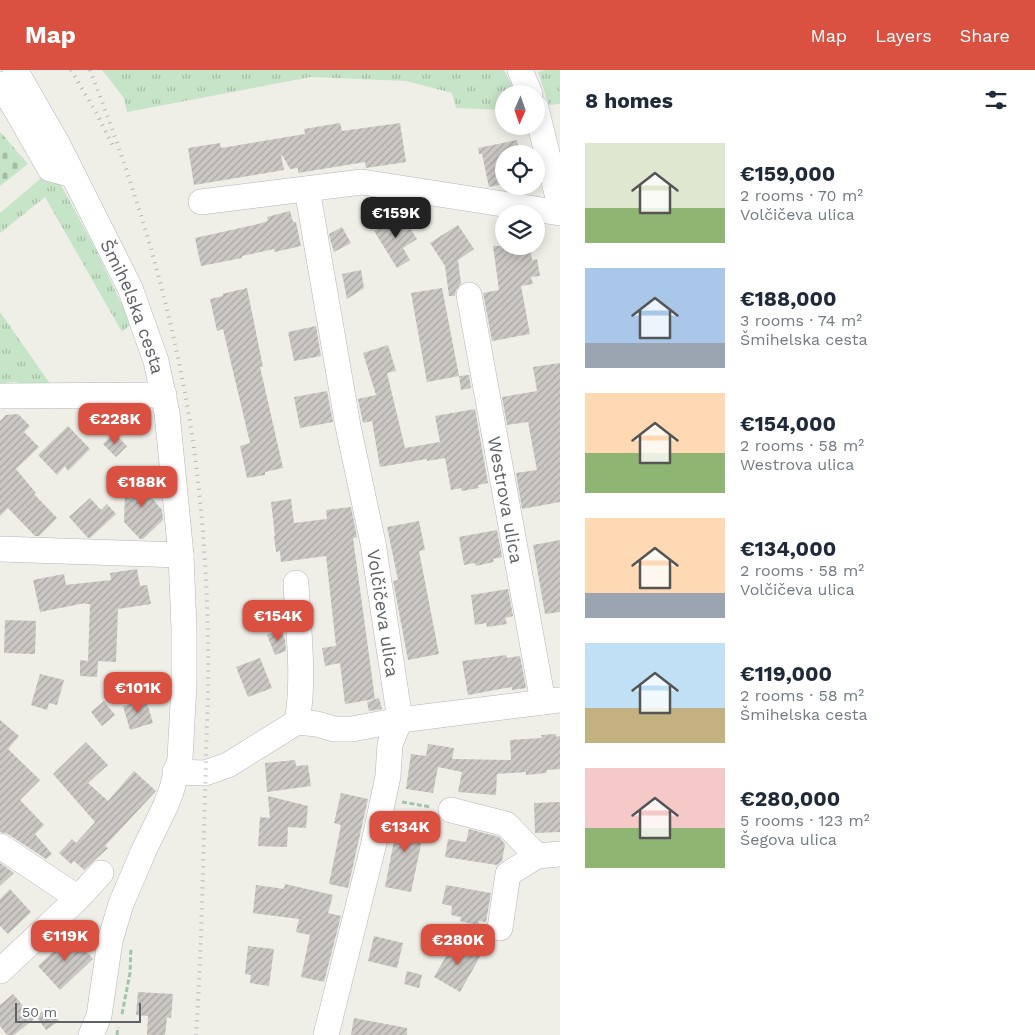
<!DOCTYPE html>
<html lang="en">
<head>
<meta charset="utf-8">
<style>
	:root { --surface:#fff; --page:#f6f6f7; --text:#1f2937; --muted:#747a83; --accent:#db5141 }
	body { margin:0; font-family:"Work Sans",sans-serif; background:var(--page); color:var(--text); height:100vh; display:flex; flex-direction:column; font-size:19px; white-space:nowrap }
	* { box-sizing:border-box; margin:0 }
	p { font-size:16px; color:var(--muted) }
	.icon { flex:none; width:28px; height:28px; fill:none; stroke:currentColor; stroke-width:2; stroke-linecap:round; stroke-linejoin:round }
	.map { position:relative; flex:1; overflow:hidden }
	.drawer { display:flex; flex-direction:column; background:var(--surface); width:475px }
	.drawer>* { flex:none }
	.needle { width:32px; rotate:182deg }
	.controls { position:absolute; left:495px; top:15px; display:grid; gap:10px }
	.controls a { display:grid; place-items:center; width:50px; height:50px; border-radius:50%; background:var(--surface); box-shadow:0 2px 12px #0003; font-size:25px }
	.scale { position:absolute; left:15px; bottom:12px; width:126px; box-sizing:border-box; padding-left:5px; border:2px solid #5e6166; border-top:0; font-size:14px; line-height:18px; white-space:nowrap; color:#5e6166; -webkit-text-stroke:4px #fff; paint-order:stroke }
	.price { position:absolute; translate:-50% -42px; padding:0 11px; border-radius:10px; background:var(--accent); color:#fff; font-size:16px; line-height:32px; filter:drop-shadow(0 1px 2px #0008) }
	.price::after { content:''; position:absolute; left:50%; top:30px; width:15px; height:11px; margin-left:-8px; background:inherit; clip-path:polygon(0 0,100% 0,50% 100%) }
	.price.on { background:#222; color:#fff }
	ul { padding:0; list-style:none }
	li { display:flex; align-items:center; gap:15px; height:125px; padding:0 25px }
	li span { display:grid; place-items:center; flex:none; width:140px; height:100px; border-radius:0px; color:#555 }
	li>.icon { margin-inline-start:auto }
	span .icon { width:60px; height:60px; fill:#fffc; stroke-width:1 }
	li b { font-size:21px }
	h2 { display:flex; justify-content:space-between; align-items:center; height:60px; padding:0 25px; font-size:21px }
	header { display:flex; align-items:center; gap:30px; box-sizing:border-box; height:70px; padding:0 25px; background:var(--accent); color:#fff }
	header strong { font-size:24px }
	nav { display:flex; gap:28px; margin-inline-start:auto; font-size:18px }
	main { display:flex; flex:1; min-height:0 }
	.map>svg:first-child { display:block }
	.grass { fill:url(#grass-tufts) }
	.cemetery { fill:url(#cemetery-stones) }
	.building { fill:url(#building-hatch) }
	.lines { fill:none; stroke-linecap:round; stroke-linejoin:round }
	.minor-casing { stroke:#b4b6ba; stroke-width:26 }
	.path { stroke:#9fc5ab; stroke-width:3; stroke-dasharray:5 2.5; stroke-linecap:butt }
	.minor { stroke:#fff; stroke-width:25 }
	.rail { stroke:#b5b5b6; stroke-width:4; stroke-dasharray:1 6; stroke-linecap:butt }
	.labels { text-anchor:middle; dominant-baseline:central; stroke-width:4.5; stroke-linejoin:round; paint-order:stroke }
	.street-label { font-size:18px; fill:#5e6166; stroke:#fff }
</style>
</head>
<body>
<header>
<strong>Map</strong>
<nav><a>Map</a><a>Layers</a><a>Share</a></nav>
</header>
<main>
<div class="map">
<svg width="560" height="965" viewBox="0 0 560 965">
	<defs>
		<pattern id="grass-tufts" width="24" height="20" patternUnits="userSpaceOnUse" patternTransform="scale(1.25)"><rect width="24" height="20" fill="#c6e4c7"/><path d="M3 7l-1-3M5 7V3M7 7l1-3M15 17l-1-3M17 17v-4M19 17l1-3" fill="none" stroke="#a4bca5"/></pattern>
		<pattern id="cemetery-stones" width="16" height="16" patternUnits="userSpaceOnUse" patternTransform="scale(1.25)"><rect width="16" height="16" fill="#c6e4c7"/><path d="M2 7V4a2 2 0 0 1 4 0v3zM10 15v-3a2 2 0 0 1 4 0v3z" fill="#a4bca5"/></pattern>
		<pattern id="building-hatch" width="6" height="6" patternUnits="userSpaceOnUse" patternTransform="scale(1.25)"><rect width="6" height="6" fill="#cbc8c4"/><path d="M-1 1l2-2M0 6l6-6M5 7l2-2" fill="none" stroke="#a8a6a3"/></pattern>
	</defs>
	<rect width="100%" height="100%" fill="#efeee7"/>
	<path class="grass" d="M 102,0 L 504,0 L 516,24 L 504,24 L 504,40 L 456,38 L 452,23 L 406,11 L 311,7 L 127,42 L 124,28 Z
		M 544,0 L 560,0 L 560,34 L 549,35 L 538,2 Z
		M 46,104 L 60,113 L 96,180 L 131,254 L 122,262 L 45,127 L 0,163 L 0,143 Z
		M 0,242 L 53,318 L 30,316 L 16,312 L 9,312 L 0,315 Z"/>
	<path class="cemetery" d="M 0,62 L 28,94 L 0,116 Z"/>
	<path class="building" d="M 340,53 L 342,61 L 400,53 L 406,92 L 366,98 L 365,92 L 298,103 L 298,98 L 290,99 L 282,85 L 281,85 L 284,100 L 194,115 L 188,78 L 220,73 L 221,78 L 305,64 L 304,59 Z
		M 517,70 L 520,84 L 504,84 L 504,114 L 489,117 L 482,84 L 479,84 L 478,78 Z
		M 290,141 L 293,152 L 296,152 L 301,176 L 275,182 L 274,179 L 242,186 L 242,188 L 201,196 L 195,168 L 258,154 L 268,151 L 267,147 Z
		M 401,144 L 417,169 L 403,178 L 410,190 L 397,198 L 374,161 Z
		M 458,155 L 474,179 L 458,190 L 461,213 L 456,220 L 455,226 L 449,226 L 445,196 L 430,173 Z
		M 342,157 L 351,173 L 334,182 L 332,176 L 329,164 Z
		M 493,176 L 530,176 L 532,190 L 537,189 L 540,206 L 531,207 L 533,214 L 521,216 L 530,264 L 492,271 L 483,223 L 499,220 Z
		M 361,200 L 364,218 L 347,229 L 342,204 Z
		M 247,218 L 263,297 L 260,297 L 283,398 L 265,402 L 265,405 L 247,408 L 240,376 L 250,373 L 223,259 L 217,261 L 210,229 L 223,226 L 222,224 Z
		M 442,218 L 459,306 L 427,312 L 411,223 Z
		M 316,256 L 321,286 L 294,291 L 288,262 Z
		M 388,275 L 396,301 L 387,303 L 405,378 L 440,372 L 435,346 L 475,339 L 488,413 L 478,415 L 479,418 L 462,421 L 461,418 L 451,420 L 445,388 L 427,391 L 427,389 L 380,397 L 372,351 L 363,353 L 358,329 L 376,325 L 363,283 Z
		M 560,293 L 560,432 L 522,439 L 516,403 L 537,400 L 528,352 L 507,355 L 502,327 L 537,321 L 533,297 Z
		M 469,305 L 471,318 L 461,320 L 459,306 Z
		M 327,321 L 333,352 L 300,358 L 294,327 Z
		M 18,344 L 30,356 L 24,362 L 39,377 L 16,399 L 36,423 L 34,424 L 57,448 L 39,466 L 35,466 L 8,438 L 0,446 L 0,351 L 6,345 Z
		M 68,356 L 90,379 L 68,401 L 65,396 L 57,405 L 38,385 Z
		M 114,363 L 127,376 L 116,387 L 103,374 Z
		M 147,403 L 160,417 L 150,426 L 162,440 L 163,450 L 143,469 L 140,469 L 124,452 L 125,424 Z
		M 90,428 L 101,440 L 107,434 L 116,444 L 90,468 L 88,468 L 69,447 Z
		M 291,429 L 294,453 L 327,449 L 326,440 L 351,437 L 357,467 L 353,468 L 375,629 L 345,634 L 340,593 L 325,596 L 322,578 L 336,576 L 326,486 L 281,492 L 280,481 L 276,482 L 274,466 L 275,466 L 271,432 Z
		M 419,451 L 425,480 L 419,481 L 439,584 L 408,590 L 394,516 L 393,511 L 398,510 L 387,457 Z
		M 497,460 L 502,487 L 493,489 L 494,492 L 476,496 L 475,493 L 464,495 L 459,467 Z
		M 560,470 L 560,542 L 545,544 L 533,475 Z
		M 137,499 L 140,516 L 147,515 L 151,534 L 118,539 L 116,592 L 98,591 L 97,607 L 80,606 L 80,590 L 88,591 L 90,534 L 85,534 L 85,533 L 40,542 L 33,510 L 64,504 L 66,515 L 111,510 L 110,503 Z
		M 508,519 L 513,546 L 505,548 L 507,554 L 487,557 L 486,553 L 475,555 L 471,525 Z
		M 5,550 L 36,551 L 35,584 L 4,583 Z
		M 281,559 L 285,570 L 286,581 L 275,585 L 267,565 Z
		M 506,585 L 507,588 L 520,586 L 526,618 L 512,620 L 512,617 L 468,625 L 462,591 Z
		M 260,588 L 272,618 L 248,627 L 236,597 Z
		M 40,604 L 64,610 L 57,635 L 49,633 L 47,640 L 31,635 Z
		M 379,628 L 382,639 L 369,641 L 367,632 Z
		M 146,629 L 153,653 L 130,660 L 123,636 Z
		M 104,631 L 115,645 L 102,656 L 91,642 Z
		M 0,650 L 19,666 L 8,679 L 40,710 L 20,730 L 44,755 L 35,764 L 52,784 L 46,789 L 8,764 L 0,762 Z
		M 556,664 L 556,667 L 560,666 L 560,699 L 547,700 L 546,703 L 526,705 L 526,702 L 497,704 L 496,725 L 458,722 L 462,702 L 438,697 L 433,723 L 406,719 L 411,684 L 426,686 L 428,674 L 454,678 L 452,689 L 511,690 L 510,670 L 542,668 L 541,665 Z
		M 86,672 L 108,695 L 88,713 L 108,731 L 134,701 L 156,721 L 105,776 L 108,778 L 84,800 L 74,791 L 71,794 L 59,783 L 72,769 L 76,773 L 95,752 L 53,704 Z
		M 295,690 L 296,696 L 308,695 L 311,716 L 267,722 L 265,693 Z
		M 341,723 L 368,729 L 348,818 L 329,814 L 341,755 L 334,753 Z
		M 268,726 L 308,736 L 306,758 L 288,757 L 287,777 L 258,776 L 260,747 L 270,748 Z
		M 560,732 L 560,762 L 535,763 L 534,733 Z
		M 399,745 L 426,751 L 411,822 L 385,817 Z
		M 469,759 L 499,767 L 505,774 L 502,791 L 497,795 L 445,787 L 448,769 L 466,772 Z
		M 0,793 L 14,803 L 0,816 Z
		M 285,814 L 333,825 L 328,843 L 341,846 L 324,912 L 301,907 L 310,865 L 296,862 L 299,849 L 253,843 L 256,815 L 284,819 Z
		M 446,815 L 491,823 L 486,852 L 479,851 L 479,855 L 469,853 L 460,851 L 461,847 L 451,845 L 452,836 L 442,834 Z
		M 10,819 L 31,842 L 8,864 L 0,856 L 0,829 Z
		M 71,865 L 93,889 L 60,920 L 38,896 Z
		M 374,866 L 403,873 L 397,898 L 368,891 Z
		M 455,871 L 481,885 L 460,922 L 434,907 Z
		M 248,876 L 274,879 L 269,916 L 250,913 L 251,905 L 245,904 Z
		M 407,901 L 422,905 L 419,918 L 404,914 Z
		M 138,922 L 173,924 L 171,948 L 167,947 L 165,965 L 147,965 L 148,946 L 136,945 Z
		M 13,924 L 34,949 L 14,965 L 7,965 L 0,956 L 0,935 Z
		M 49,937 L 59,951 L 46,960 L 36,946 Z
		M 354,948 L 407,958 L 407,965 L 351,965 Z"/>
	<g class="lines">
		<g class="minor-casing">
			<g id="minor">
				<path id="s1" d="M 15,0 L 57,73 L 130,218 L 156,291 L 167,343 L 181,485 L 184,559 L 184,614 L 180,689 L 171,722 L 165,737 L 144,780 L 121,834 L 110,871 L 99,946 L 91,965"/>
				<path d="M 520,0 L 530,24"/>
				<path d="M 0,14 L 17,41 L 50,99 L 73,105"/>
				<path d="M 536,38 L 560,136"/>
				<path id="s2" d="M 307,119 L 348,356 L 373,473 L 400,650 L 390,674 L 388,706 L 373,777 L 326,965"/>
				<path d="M 201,132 L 362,112 L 560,143"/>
				<path id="s3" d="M 469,225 L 543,632"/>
				<path d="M 0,326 L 164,325"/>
				<path d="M 0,479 L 181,485"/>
				<path d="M 296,513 C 298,557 305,610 297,652"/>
				<path d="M 175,702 L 205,703 L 228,695 L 297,652 L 317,654 L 334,659 L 352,659 L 400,650 L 560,630"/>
				<path d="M 451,740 L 506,754 L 537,786 L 560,784"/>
				<path d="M 0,776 L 78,828"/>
				<path d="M 500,858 L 508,804 L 537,786"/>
				<path d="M 0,901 L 78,828 L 101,803"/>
			</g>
		</g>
		<path class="path" d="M 402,732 L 431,737
			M 122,944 L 130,903 L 131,878
			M 117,965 L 118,957"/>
		<use href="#minor" class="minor"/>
		<path class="rail" d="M 71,0 L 97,44 L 113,76
			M 90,0 C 136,118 173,239 192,365 C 204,447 209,532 208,615 C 208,642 206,668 206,694 C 203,784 202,875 196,965"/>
	</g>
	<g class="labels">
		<g class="street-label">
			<text stroke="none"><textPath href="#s1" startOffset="265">Šmihelska cesta</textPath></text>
			<text stroke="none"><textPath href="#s3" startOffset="208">Westrova ulica</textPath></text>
			<text stroke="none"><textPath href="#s2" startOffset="431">Volčičeva ulica</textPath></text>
		</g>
	</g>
</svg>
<div class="controls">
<a><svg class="needle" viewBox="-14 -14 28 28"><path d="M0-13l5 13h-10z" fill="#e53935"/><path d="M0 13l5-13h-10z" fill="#747a83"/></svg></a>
<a><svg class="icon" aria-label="locate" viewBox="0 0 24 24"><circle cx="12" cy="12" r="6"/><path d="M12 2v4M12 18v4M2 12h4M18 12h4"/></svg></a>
<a><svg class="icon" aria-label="layers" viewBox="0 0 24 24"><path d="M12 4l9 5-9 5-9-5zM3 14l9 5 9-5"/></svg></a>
</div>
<div class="scale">50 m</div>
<b class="price on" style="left:396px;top:169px">€159K</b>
<b class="price" style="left:115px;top:375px">€228K</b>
<b class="price" style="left:142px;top:438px">€188K</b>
<b class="price" style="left:278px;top:572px">€154K</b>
<b class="price" style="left:138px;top:644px">€101K</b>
<b class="price" style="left:405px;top:783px">€134K</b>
<b class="price" style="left:65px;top:892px">€119K</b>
<b class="price" style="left:458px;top:896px">€280K</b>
</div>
<section class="drawer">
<h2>8 homes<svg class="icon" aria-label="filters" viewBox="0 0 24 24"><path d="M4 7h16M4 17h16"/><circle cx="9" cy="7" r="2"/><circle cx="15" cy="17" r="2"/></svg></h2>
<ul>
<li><span style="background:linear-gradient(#dfe7d0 65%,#8fb573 0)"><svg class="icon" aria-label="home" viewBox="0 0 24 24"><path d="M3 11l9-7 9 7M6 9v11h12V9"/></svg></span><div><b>€159,000</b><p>2 rooms · 70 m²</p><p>Volčičeva ulica</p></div></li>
<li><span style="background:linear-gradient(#a9c7e8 75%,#9aa5b1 0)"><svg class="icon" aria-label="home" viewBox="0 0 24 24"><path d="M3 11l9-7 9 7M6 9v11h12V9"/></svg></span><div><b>€188,000</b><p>3 rooms · 74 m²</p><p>Šmihelska cesta</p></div></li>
<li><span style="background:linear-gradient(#ffd9b3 60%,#8fb573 0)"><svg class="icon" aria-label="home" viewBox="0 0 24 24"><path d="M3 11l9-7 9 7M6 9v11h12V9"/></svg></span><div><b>€154,000</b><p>2 rooms · 58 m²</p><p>Westrova ulica</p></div></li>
<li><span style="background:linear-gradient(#ffd9b3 75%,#9aa5b1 0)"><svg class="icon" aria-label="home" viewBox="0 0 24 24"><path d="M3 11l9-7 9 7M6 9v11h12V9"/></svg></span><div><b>€134,000</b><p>2 rooms · 58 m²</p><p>Volčičeva ulica</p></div></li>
<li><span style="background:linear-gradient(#bfe0f5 65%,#c2b280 0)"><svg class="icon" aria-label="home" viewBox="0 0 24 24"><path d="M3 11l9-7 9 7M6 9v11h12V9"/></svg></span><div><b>€119,000</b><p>2 rooms · 58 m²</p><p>Šmihelska cesta</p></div></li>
<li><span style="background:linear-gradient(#f6c9c9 60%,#8fb573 0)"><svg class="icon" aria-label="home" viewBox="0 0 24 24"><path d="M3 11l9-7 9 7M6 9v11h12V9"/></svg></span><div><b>€280,000</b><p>5 rooms · 123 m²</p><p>Šegova ulica</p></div></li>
</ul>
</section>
</main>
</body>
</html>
